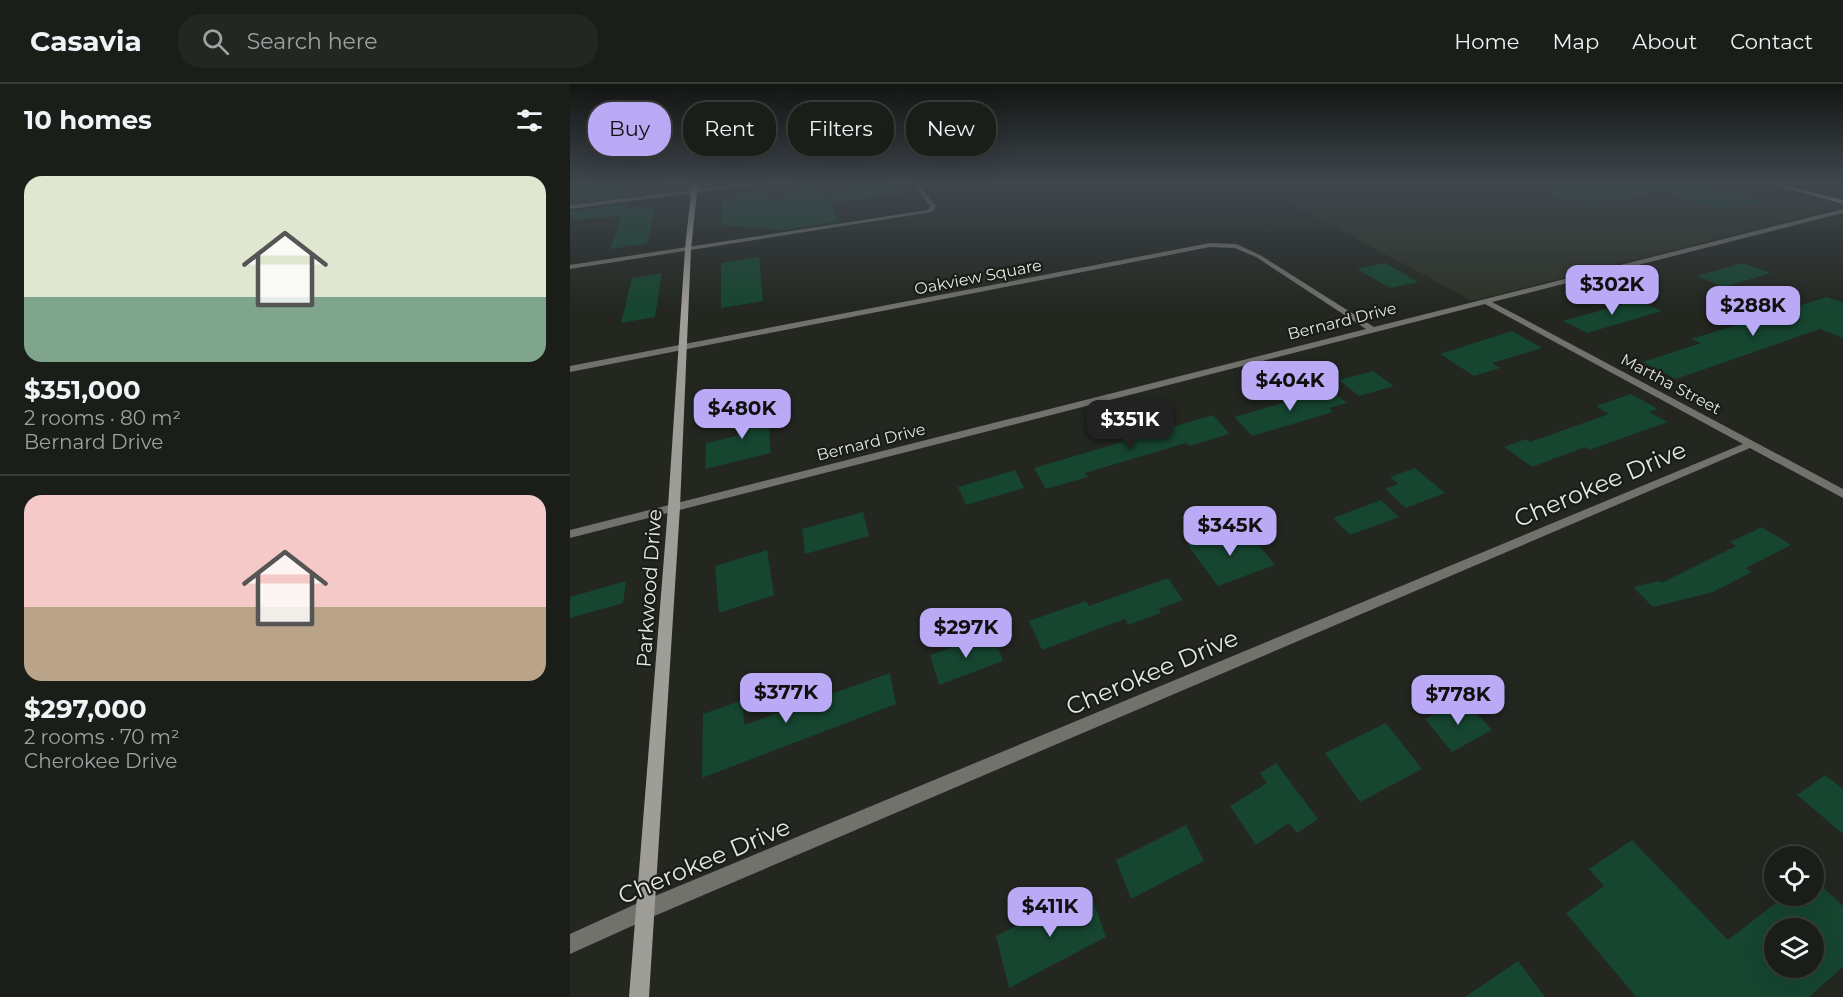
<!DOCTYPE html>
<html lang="en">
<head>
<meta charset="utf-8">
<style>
	:root { --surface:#1a1d18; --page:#232621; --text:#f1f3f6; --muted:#9fa2a2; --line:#383b37; --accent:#baaaf6 }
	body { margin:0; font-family:Montserrat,sans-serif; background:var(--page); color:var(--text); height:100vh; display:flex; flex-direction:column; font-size:22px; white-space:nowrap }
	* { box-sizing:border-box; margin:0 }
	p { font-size:20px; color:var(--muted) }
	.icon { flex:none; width:33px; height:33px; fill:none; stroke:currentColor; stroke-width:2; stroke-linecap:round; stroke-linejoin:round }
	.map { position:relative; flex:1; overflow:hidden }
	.details { display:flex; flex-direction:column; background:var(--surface); width:570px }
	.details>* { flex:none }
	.banner { position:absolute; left:18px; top:18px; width:570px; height:54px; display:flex; gap:12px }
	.fabs { position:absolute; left:1194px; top:762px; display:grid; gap:12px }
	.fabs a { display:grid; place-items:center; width:60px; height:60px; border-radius:50%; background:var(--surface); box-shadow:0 6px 24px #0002,0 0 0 2px var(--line); font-size:30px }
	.price { position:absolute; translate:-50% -51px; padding:0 14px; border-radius:12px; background:var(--accent); color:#111; font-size:20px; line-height:39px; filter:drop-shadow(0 2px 3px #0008) }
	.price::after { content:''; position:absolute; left:50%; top:36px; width:18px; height:14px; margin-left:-9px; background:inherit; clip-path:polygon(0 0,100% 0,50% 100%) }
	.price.selected { background:#222; color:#fff }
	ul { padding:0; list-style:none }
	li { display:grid; align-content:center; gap:12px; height:318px; padding:0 24px }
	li+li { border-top:2px solid var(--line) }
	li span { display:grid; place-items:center; height:186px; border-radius:18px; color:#555 }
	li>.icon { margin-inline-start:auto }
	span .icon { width:108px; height:108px; fill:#fffc; stroke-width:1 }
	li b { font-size:26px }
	h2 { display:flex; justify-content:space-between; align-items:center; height:72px; padding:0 24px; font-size:26px }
	.pill { padding:0 21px; border-radius:24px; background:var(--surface); box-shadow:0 6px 24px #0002,0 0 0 2px var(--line); font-size:21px; line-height:54px }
	.pill.selected { background:var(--accent); color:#111 }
	header { display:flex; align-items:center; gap:36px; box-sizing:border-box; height:84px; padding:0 30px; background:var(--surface); border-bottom:2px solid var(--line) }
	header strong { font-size:28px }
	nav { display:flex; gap:33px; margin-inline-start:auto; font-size:21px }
	.search { width:420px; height:54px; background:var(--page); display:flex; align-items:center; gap:15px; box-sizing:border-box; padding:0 21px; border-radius:24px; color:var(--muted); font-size:22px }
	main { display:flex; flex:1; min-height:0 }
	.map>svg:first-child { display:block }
	.built { fill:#2c3226 }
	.building { fill:#164530; fill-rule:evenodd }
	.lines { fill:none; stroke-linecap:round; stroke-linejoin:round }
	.street { fill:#72726d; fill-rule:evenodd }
	.secondary { fill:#9f9d97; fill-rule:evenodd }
	.labels { text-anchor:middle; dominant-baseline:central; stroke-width:4.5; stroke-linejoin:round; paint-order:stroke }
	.far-street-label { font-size:16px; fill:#e4e7e2; stroke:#1a1d16 }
	.street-label { font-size:20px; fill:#e4e7e2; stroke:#1a1d16 }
	.near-street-label { font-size:24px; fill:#e4e7e2; stroke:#1a1d16 }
</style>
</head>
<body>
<header>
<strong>Casavia</strong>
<div class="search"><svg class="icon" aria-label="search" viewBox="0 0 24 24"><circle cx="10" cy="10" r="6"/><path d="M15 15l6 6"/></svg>Search here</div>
<nav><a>Home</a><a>Map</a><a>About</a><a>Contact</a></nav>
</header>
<main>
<section class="details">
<h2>10 homes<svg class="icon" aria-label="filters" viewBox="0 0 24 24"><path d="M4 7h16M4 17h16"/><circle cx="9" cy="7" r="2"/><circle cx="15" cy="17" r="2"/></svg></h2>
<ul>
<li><span style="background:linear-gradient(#dfe7d0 65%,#7fa58c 0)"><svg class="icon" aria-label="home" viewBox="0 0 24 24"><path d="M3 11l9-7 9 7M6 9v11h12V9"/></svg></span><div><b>$351,000</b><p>2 rooms · 80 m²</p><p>Bernard Drive</p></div></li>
<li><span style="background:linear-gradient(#f6c9c9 60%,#b9a48a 0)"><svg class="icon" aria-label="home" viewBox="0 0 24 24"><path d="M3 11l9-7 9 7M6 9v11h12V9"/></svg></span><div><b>$297,000</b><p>2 rooms · 70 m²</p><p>Cherokee Drive</p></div></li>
</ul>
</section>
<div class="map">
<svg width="1273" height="913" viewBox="0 0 1273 913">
	<rect width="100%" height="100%" fill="#232720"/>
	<path class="built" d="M 0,99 L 118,99 L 117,107 L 0,121 Z
		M 779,99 L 1194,99 L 1273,120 L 1273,123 L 902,217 L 706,111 Z"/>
	<path class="building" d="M 0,99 L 64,99 L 60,112 L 0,119 Z
		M 277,99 L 329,99 L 330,110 L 261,119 L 268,137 L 213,146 L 152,141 L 152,116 L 189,107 L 217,119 L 214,105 L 251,100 L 257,118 Z
		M 959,99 L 1132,99 L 1193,117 L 1154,126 L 1092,106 L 1018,123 L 958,101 Z
		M 57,120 L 56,123 L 86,123 L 77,159 L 40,165 L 51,132 L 0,136 L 0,127 Z
		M 189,173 L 193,217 L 151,224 L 151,179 Z
		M 815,179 L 848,198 L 820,204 L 787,185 Z
		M 1173,179 L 1201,189 L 1154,203 L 1126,192 Z
		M 92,189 L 85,233 L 51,239 L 62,194 Z
		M 1257,213 L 1273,219 L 1273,254 L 1250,245 L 1106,295 L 1073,278 L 1131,259 L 1121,255 Z
		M 1068,216 L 1092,227 L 1017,249 L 993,237 Z
		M 942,247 L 972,264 L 922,279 L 930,284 L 904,292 L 870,270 Z
		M 803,287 L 824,302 L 789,312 L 769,296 Z
		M 760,305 L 777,319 L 759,324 L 763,328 L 682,352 L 664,333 Z
		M 1061,310 L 1088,325 L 1079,328 L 1098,338 L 1019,366 L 1015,363 L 962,383 L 934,363 L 956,355 L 960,358 L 1039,330 L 1026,322 Z
		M 197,321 L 201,369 L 135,385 L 136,359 L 167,352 L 167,328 Z
		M 643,331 L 660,350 L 619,362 L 616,359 L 515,389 L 518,393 L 476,405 L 464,384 Z
		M 845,384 L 875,409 L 836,424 L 815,405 L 828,400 L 820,393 Z
		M 445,386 L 454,404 L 396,421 L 388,403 Z
		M 811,416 L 829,433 L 780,451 L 763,434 Z
		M 293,428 L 299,452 L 235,470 L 232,445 Z
		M 1192,443 L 1221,461 L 1176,484 L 1182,488 L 1143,508 L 1083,523 L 1063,503 L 1089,497 L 1091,499 L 1166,462 L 1160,458 Z
		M 656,446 L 664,456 L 680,450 L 705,481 L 648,502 L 617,460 Z
		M 197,466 L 204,511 L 149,529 L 145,482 Z
		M 598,494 L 613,516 L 589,525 L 591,529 L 558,541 L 555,535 L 472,566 L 459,537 L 516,517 L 519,522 Z
		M 56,497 L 53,519 L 0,534 L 0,513 Z
		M 423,549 L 433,577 L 369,601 L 360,571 Z
		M 320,589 L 326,620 L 132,694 L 133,630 L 173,616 L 174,641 Z
		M 894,616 L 922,646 L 882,668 L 855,635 Z
		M 816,639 L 852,685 L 790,718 L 755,669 Z
		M 706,679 L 748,735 L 727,749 L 719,739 L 686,761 L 660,722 L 697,699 L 690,689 Z
		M 1255,691 L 1273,705 L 1273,750 L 1227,711 Z
		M 616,741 L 634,777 L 561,815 L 546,776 Z
		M 1062,756 L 1158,856 L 1215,812 L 1244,812 L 1244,795 L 1273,822 L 1273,883 L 1239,913 L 1066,913 L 996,829 L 1034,802 L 1019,785 ZM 1204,844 L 1244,844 L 1244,884 L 1204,884 Z
		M 519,805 L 536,853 L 439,904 L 426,852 Z
		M 948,877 L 975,913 L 895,913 Z"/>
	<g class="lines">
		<path class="street" d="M 184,99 L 197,99 L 0,125 L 0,121 Z
			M 343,99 L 347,99 L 366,122 L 362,128 L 0,185 L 0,181 L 358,126 L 360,122 Z
			M 1273,125 L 1273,129 L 922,218 L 1273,405 L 1273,414 L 1180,364 L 82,833 L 0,870 L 0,850 L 68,819 L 1173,360 L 915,220 L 0,454 L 0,446 L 796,245 L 686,173 L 665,164 L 640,163 L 0,288 L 0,282 L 640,159 L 666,160 L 690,171 L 804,243 Z"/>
		<path class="secondary" d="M 122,99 L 128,99 L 121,165 L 110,423 L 79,913 L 59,913 L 98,423 L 115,165 Z
			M 1198,99 L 1206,99 L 1273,116 L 1273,120 Z"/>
	</g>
	<linearGradient id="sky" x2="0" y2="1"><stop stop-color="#131512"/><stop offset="0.44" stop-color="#3f474e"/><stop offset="1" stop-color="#3f474e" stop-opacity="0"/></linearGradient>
	<rect width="1273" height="226" fill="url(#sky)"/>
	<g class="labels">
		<g class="far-street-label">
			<text transform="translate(408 193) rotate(-11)">Oakview Square</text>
			<text transform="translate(772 237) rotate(-14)">Bernard Drive</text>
			<text transform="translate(1101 300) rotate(28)">Martha Street</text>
			<text transform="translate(301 358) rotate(-14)">Bernard Drive</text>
		</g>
		<g class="street-label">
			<text transform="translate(79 504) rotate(-86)">Parkwood Drive</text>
		</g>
		<g class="near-street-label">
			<text transform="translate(1030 400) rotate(-23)">Cherokee Drive</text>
			<text transform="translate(582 588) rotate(-23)">Cherokee Drive</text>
			<text transform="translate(134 777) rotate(-23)">Cherokee Drive</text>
		</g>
	</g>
</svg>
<div class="fabs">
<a><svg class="icon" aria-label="locate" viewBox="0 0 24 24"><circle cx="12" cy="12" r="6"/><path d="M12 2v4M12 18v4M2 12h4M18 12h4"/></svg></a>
<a><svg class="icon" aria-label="layers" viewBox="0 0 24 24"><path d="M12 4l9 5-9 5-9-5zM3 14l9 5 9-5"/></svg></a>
</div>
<b class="price" style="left:1042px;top:232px">$302K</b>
<b class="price" style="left:1183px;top:253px">$288K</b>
<b class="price" style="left:720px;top:328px">$404K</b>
<b class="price" style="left:172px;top:356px">$480K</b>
<b class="price selected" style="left:560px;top:367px">$351K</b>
<b class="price" style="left:660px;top:473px">$345K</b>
<b class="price" style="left:396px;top:575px">$297K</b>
<b class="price" style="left:216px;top:640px">$377K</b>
<b class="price" style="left:888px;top:642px">$778K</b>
<b class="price" style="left:480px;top:854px">$411K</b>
<div class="banner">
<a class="pill selected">Buy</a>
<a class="pill">Rent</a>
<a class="pill">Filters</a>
<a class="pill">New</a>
</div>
</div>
</main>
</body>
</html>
